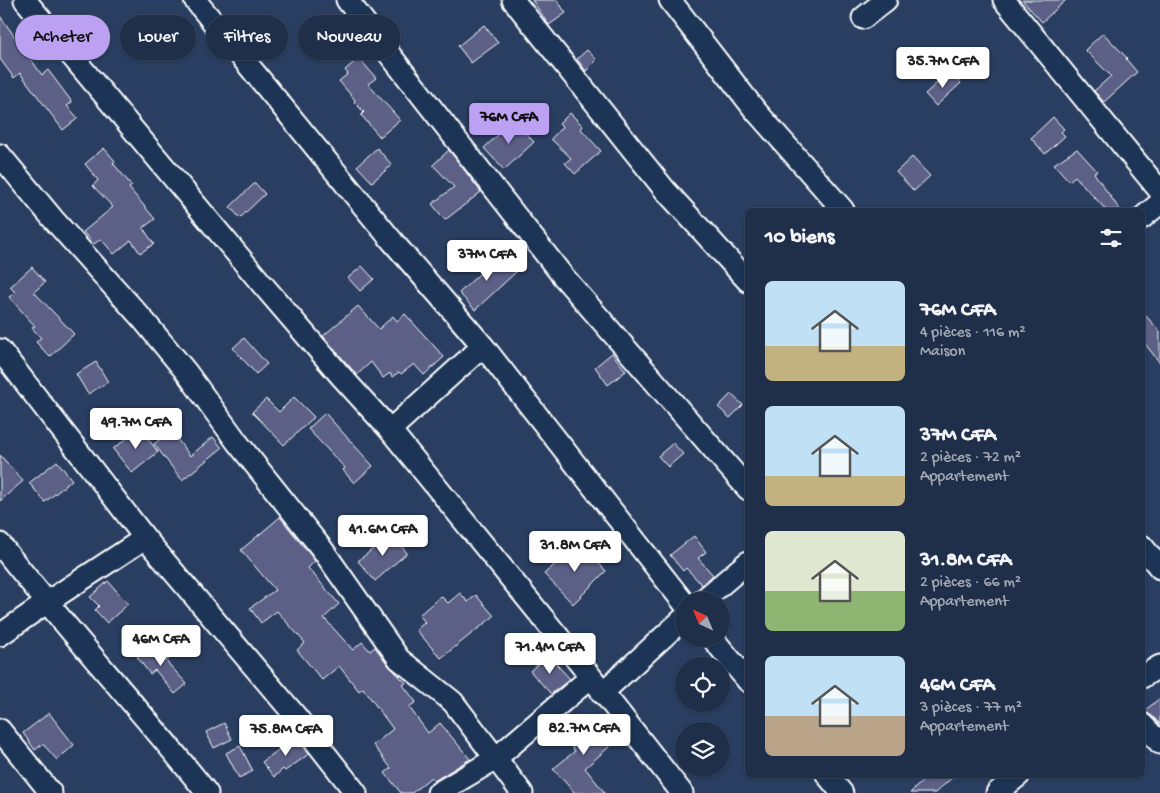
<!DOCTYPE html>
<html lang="fr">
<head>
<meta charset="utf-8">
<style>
	:root { --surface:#1f2e49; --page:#2c3a53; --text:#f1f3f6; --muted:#a1a8b4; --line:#3c4a61; --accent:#bca0f2 }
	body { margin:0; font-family:"Gochi Hand",sans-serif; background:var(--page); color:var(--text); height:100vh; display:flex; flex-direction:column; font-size:19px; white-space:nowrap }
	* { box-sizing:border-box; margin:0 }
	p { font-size:16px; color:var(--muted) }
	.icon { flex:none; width:28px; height:28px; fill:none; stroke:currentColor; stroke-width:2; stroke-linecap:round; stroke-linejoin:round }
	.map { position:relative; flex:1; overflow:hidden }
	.sheet { position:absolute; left:745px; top:208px; width:400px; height:570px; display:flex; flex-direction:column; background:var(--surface); border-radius:8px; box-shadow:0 1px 4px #0004,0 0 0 1px var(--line) }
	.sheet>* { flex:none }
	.guide { position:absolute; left:15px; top:15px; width:475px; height:45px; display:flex; gap:10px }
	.needle { width:32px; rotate:316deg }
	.fabs { position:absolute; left:675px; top:592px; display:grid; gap:10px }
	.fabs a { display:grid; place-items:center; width:55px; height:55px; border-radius:50%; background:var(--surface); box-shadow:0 1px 4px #0004,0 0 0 1px var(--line); font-size:25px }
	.price { position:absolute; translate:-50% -42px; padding:0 11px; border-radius:5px; background:#fff; color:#222; font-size:16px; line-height:32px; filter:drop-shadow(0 1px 2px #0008) }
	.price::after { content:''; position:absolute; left:50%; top:30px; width:15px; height:11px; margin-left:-8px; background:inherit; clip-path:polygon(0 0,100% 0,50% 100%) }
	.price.on { background:var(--accent); color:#111 }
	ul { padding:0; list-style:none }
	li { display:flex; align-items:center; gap:15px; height:125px; padding:0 20px }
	li span { display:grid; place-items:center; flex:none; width:140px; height:100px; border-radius:8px; color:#555 }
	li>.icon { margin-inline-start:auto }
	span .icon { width:60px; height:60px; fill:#fffc; stroke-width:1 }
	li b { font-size:21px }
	h2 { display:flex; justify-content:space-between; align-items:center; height:60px; padding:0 20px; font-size:21px }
	.tag { padding:0 18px; border-radius:22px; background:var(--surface); box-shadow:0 1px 4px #0004,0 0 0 1px var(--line); font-size:18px; line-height:45px }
	.tag.on { background:var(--accent); color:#111 }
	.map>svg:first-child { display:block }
	.building { fill:#5b6187; stroke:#fff }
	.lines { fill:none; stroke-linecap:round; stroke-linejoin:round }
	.street-casing { stroke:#fff; stroke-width:25 }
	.street { stroke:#1d3557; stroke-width:21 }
</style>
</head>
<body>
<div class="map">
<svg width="1160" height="793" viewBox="0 0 1160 793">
	<rect width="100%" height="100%" fill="#293e61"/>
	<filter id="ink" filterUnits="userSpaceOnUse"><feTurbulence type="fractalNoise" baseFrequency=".02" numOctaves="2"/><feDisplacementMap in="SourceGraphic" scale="10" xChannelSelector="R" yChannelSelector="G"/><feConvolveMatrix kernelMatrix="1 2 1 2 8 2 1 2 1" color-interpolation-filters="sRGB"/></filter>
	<g filter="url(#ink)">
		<path class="building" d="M 532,0 L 557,0 L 566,13 L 549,25 Z
			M 1022,0 L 1066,0 L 1042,22 Z
			M 0,16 L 42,75 L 48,70 L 72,102 L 67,106 L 78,118 L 63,130 L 20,73 L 14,78 L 0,59 Z
			M 484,25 L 498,43 L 471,63 L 458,46 Z
			M 1103,33 L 1127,58 L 1126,59 L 1137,72 L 1104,102 L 1094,91 L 1111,76 L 1085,50 Z
			M 587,50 L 597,60 L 586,71 L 577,59 Z
			M 359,58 L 376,78 L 368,84 L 400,120 L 380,137 L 361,115 L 364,112 L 354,102 L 355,100 L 339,81 L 348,74 L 345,70 Z
			M 950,71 L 961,83 L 936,106 L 925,94 Z
			M 570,113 L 583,126 L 581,129 L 601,151 L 575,174 L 565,163 L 571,158 L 551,139 L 562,127 L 559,124 Z
			M 1053,117 L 1064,129 L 1061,132 L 1065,136 L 1045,154 L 1031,138 Z
			M 514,120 L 534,142 L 504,170 L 484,148 Z
			M 104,148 L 115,161 L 113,163 L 132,186 L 129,188 L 155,219 L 143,228 L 154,244 L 140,253 L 131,240 L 114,254 L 101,239 L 94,244 L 83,232 L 113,207 L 93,186 L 98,180 L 85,164 Z
			M 377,148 L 392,165 L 372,182 L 357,166 Z
			M 1077,149 L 1097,171 L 1094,173 L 1120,210 L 1106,210 L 1075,176 L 1069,181 L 1054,164 Z
			M 449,150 L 481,192 L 445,220 L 432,204 L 454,187 L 433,165 Z
			M 912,157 L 930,176 L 914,191 L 896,172 Z
			M 255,183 L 265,194 L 240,218 L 230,207 Z
			M 499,255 L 516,272 L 475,310 L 459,293 Z
			M 362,266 L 374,279 L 360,291 L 348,278 Z
			M 32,267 L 45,282 L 34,292 L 74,334 L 50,357 L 36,342 L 41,338 L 32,328 L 35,326 L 9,297 L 15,292 L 10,287 Z
			M 358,306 L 379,329 L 393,316 L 397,321 L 405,314 L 444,357 L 424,375 L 414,364 L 401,374 L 399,372 L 392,377 L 390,373 L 383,378 L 371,362 L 357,375 L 323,336 Z
			M 1142,312 L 1160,331 L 1160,363 L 1142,340 Z
			M 244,338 L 267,364 L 256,374 L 233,348 Z
			M 612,353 L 626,371 L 608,385 L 595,367 Z
			M 96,362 L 108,382 L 88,394 L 76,374 Z
			M 731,394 L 743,405 L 730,418 L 718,407 Z
			M 294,397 L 314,417 L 284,445 L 252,412 L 266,399 L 279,412 Z
			M 325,413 L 373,466 L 354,483 L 343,470 L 345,468 L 308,429 Z
			M 140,428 L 158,452 L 132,473 L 113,449 Z
			M 171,431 L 190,456 L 213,437 L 222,448 L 182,480 L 154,444 Z
			M 673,443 L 683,454 L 668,467 L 658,456 Z
			M 0,455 L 23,481 L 0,501 Z
			M 57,461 L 72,480 L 45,502 L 29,483 Z
			M 280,517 L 315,561 L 308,568 L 339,604 L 324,618 L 353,650 L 362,642 L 370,651 L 375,647 L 389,666 L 406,683 L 403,685 L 416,702 L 409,707 L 428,733 L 440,723 L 470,759 L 434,781 L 431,777 L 412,793 L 401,793 L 385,773 L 391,768 L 373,745 L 393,729 L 363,688 L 359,691 L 339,666 L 322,680 L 297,650 L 305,643 L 277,611 L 261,623 L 250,608 L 275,590 L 241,550 Z
			M 391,534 L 407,553 L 375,581 L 358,561 Z
			M 694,536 L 706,552 L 698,558 L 713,575 L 702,585 L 686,568 L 683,571 L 670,555 Z
			M 580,543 L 606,571 L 573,604 L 544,574 Z
			M 108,581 L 128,604 L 107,623 L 95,610 L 99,606 L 90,597 Z
			M 460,593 L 468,602 L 476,595 L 494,616 L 441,658 L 416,630 L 425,622 L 419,615 L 441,596 L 448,603 Z
			M 156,642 L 169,659 L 166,661 L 187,684 L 175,694 L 155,670 L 150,674 L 137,657 Z
			M 548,655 L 570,679 L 551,694 L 530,671 Z
			M 1160,698 L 1160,724 L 1151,715 L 1143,712 Z
			M 49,713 L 74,745 L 57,760 L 43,744 L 35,750 L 23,733 Z
			M 599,720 L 617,740 L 585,768 L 605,793 L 575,793 L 553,769 L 575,751 L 559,733 L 573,721 L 584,733 Z
			M 224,723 L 232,739 L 214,748 L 206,732 Z
			M 296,737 L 309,754 L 285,771 L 283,769 L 274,777 L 262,762 Z
			M 240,746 L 253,771 L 239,778 L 226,753 Z
			M 929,775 L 955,775 L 935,793 L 910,793 Z"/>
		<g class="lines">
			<g class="street-casing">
				<path id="street" d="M 25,0 L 262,284 L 341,376 L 390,430 L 591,677 L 682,793
					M 195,0 L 393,242 L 483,346 L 684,603
					M 347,0 L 562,275 L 748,489
					M 513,0 L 665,190 L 748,281
					M 670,0 L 755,110 L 843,210
					M 1004,0 L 1160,191
					M 863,18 L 886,0
					M 0,155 L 53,219 L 145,322 L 187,373 L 237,442 L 322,549 L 399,659 L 453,702 L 522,793
					M 1142,218 L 1160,203
					M 0,350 L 145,538 L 294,714 L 356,793
					M 390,430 L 483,346
					M 0,544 C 66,629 140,709 207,793
					M 1142,546 L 1160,568
					M 702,601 L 748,562
					M 0,635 L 46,603 L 145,538
					M 713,639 L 748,681
					M 1142,677 L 1160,666
					M 602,693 L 684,618
					M 1142,724 L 1160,743
					M 0,730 L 51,793
					M 827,775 L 842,793
					M 438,793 L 495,759 L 591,677
					M 997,793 L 1019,775"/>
			</g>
			<use href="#street" class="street"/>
		</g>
	</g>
</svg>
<div class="fabs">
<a><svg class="needle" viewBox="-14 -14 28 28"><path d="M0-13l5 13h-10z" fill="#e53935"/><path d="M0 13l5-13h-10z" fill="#a1a8b4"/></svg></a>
<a><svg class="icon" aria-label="locate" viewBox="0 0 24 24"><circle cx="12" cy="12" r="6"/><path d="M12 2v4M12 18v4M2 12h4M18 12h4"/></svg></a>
<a><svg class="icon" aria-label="layers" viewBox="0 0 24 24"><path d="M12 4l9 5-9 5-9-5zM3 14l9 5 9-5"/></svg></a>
</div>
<b class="price" style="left:943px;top:89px">35.7M CFA</b>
<b class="price on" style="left:509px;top:145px">76M CFA</b>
<b class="price" style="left:487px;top:282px">37M CFA</b>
<b class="price" style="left:136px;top:450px">49.7M CFA</b>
<b class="price" style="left:383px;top:557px">41.6M CFA</b>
<b class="price" style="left:575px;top:573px">31.8M CFA</b>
<b class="price" style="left:161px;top:667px">46M CFA</b>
<b class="price" style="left:550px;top:675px">71.4M CFA</b>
<b class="price" style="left:584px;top:756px">82.7M CFA</b>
<b class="price" style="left:286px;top:757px">75.8M CFA</b>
<div class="guide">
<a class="tag on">Acheter</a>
<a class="tag">Louer</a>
<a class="tag">Filtres</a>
<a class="tag">Nouveau</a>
</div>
<section class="sheet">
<h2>10 biens<svg class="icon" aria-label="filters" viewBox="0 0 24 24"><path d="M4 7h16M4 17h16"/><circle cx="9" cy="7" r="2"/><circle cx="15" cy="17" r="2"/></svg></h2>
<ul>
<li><span style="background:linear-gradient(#bfe0f5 65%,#c2b280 0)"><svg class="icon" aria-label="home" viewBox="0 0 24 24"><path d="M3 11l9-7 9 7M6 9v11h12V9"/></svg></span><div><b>76M CFA</b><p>4 pièces · 116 m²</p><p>Maison</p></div></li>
<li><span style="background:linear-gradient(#bfe0f5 70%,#c2b280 0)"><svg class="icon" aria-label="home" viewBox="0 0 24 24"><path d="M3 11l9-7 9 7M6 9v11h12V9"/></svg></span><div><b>37M CFA</b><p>2 pièces · 72 m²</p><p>Appartement</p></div></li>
<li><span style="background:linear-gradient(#dfe7d0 60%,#8fb573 0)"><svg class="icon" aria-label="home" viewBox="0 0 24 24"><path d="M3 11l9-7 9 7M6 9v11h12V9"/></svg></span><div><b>31.8M CFA</b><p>2 pièces · 66 m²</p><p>Appartement</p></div></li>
<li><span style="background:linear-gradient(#bfe0f5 60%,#b9a48a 0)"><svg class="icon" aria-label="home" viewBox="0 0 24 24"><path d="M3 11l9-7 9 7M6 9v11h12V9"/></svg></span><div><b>46M CFA</b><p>3 pièces · 77 m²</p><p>Appartement</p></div></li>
</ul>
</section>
</div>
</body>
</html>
